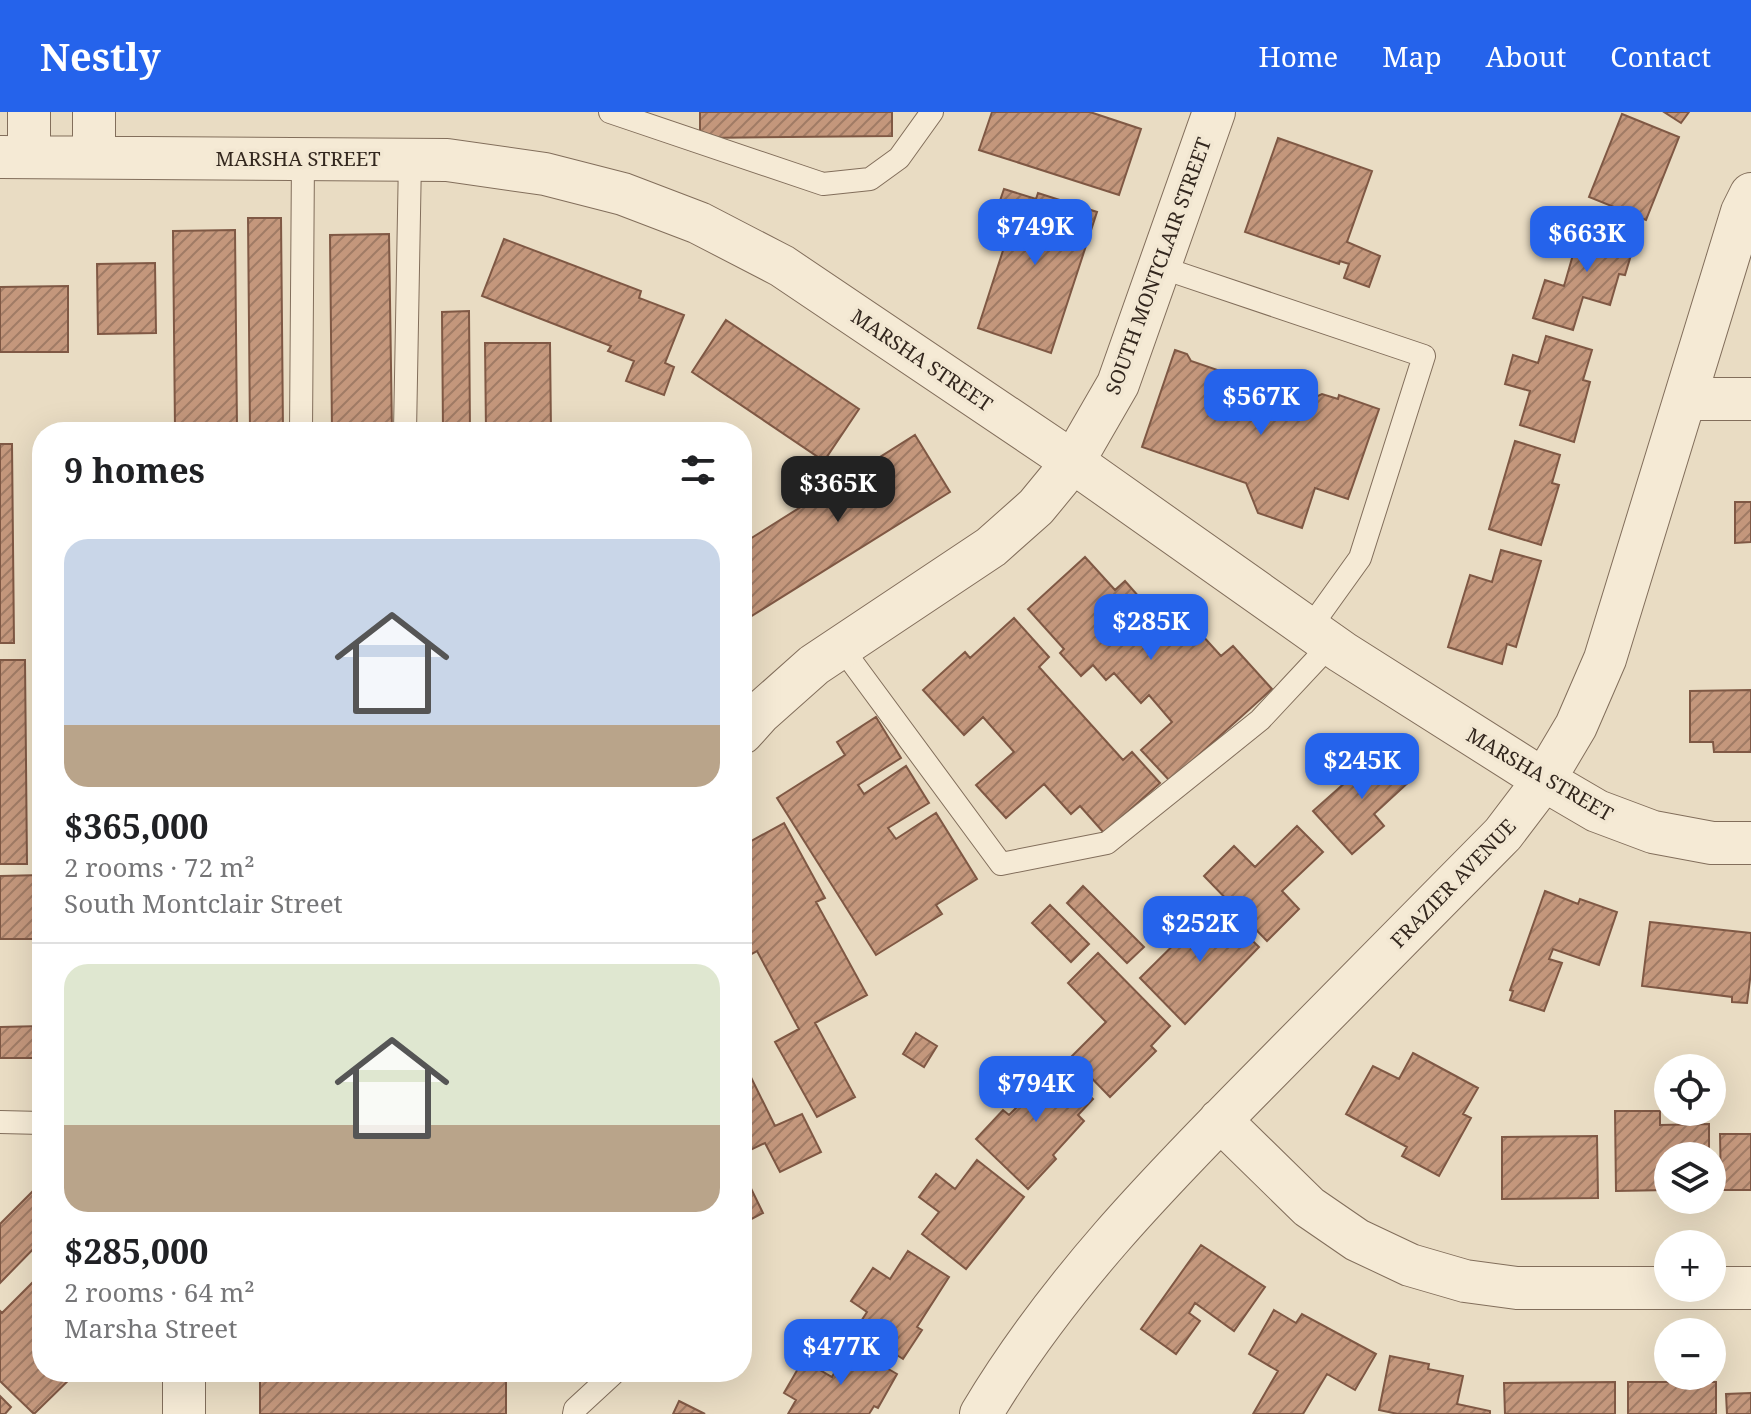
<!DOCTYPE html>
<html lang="en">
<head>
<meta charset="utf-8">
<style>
	:root { --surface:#fff; --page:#f6f6f6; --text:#202124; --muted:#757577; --line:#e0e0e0; --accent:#2563eb }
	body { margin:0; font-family:"Noto Serif",serif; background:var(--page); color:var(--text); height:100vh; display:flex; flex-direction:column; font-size:30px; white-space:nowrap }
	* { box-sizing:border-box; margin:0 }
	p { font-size:26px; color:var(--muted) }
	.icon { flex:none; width:44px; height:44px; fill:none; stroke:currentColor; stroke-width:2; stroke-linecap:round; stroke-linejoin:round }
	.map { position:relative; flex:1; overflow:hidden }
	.side { position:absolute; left:32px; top:310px; width:720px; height:960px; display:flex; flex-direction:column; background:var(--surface); border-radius:32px; box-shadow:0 8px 32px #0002 }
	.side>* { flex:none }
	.tools { position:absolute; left:1654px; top:942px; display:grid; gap:16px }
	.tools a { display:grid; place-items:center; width:72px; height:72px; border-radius:50%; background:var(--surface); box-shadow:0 8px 32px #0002; font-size:40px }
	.price { position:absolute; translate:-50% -68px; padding:0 18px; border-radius:16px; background:var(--accent); color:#fff; font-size:26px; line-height:52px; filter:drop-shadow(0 2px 4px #0008) }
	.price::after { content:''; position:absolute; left:50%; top:48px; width:24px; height:18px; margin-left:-12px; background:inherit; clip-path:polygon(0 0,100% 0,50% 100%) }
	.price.active { background:#222; color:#fff }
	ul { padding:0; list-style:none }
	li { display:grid; align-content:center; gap:16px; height:424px; padding:0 32px }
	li+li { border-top:2px solid var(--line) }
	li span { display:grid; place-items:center; height:248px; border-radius:24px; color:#555 }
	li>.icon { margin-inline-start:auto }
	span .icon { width:144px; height:144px; fill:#fffc; stroke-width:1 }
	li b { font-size:34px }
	h2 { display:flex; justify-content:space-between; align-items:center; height:96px; padding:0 32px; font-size:34px }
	header { display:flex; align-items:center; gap:48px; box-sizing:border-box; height:112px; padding:0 40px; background:var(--accent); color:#fff }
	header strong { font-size:38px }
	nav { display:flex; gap:44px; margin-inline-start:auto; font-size:28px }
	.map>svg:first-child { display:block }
	.building { fill:url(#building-hatch); stroke:#7f5844; stroke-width:2 }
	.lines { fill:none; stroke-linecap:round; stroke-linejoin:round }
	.lane-casing { stroke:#826e5b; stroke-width:24 }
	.street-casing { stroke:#826e5b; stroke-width:44 }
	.lane { stroke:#f5ead5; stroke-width:22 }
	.street { stroke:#f5ead5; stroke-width:42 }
	.labels { text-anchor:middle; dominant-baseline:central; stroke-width:7; stroke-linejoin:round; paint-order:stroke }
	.street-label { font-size:20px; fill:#33271e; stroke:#f2e7d2 }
</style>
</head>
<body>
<header>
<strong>Nestly</strong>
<nav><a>Home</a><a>Map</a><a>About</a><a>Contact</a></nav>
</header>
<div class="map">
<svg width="1751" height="1302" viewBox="0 0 1751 1302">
	<defs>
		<pattern id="building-hatch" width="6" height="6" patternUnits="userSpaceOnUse" patternTransform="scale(2)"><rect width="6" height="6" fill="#c4977c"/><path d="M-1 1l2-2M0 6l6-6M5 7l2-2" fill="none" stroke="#a07b65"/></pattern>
	</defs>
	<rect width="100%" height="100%" fill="#e9dcc3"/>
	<path class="building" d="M 700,0 L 892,0 L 892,24 L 700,26 Z
		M 992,0 L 1090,0 L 1141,17 L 1119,83 L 979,38 Z
		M 1664,0 L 1689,0 L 1681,11 Z
		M 1622,2 L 1679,25 L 1646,108 L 1589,85 Z
		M 1278,26 L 1372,59 L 1347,130 L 1380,144 L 1369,175 L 1344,166 L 1349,152 L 1340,149 L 1339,152 L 1245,120 Z
		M 1004,77 L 1036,87 L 1038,81 L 1097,100 L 1051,241 L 978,216 L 1008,123 L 990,118 Z
		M 248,106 L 281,106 L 283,320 L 250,320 Z
		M 1583,108 L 1637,123 L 1625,163 L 1619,162 L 1610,193 L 1583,185 L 1573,218 L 1533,206 L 1545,168 L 1564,174 Z
		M 235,118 L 237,317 L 175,317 L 173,119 Z
		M 389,122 L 392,320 L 332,320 L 330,123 Z
		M 504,127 L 641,179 L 639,186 L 684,203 L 665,251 L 674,255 L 664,283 L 626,269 L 634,249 L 608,239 L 611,234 L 482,184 Z
		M 155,151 L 156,221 L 98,222 L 97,152 Z
		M 68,174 L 68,240 L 0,240 L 0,175 Z
		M 469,199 L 470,320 L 443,320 L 442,200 Z
		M 726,208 L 859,297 L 824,349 L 692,260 Z
		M 1546,224 L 1592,238 L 1583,268 L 1590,270 L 1574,330 L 1520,313 L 1530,279 L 1505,272 L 1513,243 L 1538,251 Z
		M 485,231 L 550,231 L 551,320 L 486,320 Z
		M 1175,238 L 1187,242 L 1191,249 L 1307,289 L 1322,282 L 1338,287 L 1339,283 L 1379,297 L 1348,387 L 1315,376 L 1302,416 L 1258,401 L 1246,371 L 1142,335 Z
		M 666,313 L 666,320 L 583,320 L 583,314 Z
		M 915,323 L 950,380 L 742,510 L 742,432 Z
		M 1515,329 L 1560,343 L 1552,371 L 1559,373 L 1541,433 L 1489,417 Z
		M 0,332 L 12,332 L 14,531 L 0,531 Z
		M 42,346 L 42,408 L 34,408 L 34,347 Z
		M 1735,390 L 1751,390 L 1751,430 L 1735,431 Z
		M 1501,438 L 1541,449 L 1516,535 L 1507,532 L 1502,552 L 1448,535 L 1470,463 L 1492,470 Z
		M 1085,445 L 1115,478 L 1125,469 L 1154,502 L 1161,496 L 1192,530 L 1201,522 L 1221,544 L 1233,534 L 1272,577 L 1170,669 L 1141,638 L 1172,610 L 1149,583 L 1141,591 L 1114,561 L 1106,568 L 1093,553 L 1081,564 L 1060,541 L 1064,537 L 1028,497 Z
		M 1014,506 L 1049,545 L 1039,555 L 1123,648 L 1132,640 L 1160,671 L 1104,721 L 1080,694 L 1071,702 L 1044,672 L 1006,706 L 976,673 L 1014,640 L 983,605 L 964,623 L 923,578 L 965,540 L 970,546 Z
		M 0,548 L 25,548 L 27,752 L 0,752 Z
		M 1751,578 L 1751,640 L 1714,640 L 1713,630 L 1690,630 L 1690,579 Z
		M 876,605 L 901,646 L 858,673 L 864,682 L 906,654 L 929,691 L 888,716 L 896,727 L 936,701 L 977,767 L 936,793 L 942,802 L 876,843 L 777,686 L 845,643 L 837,630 Z
		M 1383,637 L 1411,668 L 1374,702 L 1384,714 L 1352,742 L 1313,699 Z
		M 784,711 L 825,786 L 816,790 L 867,883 L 815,911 L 855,985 L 817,1005 L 775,930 L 799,917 L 757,839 L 742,847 L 742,756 L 747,754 L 742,745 L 742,734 Z
		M 1297,714 L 1323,740 L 1282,779 L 1299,797 L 1267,829 L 1204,764 L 1234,734 L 1255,755 Z
		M 42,763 L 42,827 L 0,827 L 0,764 Z
		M 1083,774 L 1144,835 L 1127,851 L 1067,791 Z
		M 1545,779 L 1578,792 L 1580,787 L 1617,800 L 1599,853 L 1553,837 L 1549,847 L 1562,851 L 1544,899 L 1510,888 L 1513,879 L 1510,878 Z
		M 1215,792 L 1259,835 L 1185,912 L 1140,866 Z
		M 1050,793 L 1089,832 L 1071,850 L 1032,811 Z
		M 1650,810 L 1751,821 L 1751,860 L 1747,891 L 1732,890 L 1732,885 L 1642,874 Z
		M 1098,841 L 1170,914 L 1151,934 L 1156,939 L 1110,985 L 1071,945 L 1106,910 L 1068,871 Z
		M 42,914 L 42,946 L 0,946 L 0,915 Z
		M 916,921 L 937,934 L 924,955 L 903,942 Z
		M 1413,941 L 1478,976 L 1463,1002 L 1471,1006 L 1439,1064 L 1402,1044 L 1407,1035 L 1346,1002 L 1373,954 L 1399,967 Z
		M 742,947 L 775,1014 L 802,1002 L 821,1040 L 780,1060 L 765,1031 L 742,1042 Z
		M 1053,950 L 1093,987 L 1078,1003 L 1084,1009 L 1053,1043 L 1056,1047 L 1028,1077 L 976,1027 L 1003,998 L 1009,1003 L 1018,994 L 1001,979 L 1017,962 L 1030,975 Z
		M 1615,999 L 1660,999 L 1660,1013 L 1709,1012 L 1709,1044 L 1668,1044 L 1668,1078 L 1616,1079 Z
		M 1720,1022 L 1751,1022 L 1751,1078 L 1721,1078 Z
		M 1597,1024 L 1598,1086 L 1502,1087 L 1502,1025 Z
		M 977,1048 L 1024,1085 L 966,1157 L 922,1122 L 939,1100 L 919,1085 L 936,1062 L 955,1077 Z
		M 742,1058 L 763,1101 L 742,1112 Z
		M 34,1078 L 42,1086 L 42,1128 L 0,1171 L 0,1112 Z
		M 1201,1133 L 1265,1175 L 1234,1219 L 1195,1191 L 1189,1201 L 1200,1209 L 1176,1242 L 1141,1217 Z
		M 908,1139 L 949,1165 L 917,1215 L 922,1218 L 903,1247 L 856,1217 L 867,1200 L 851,1189 L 873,1156 L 890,1167 Z
		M 42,1161 L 42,1260 L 77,1260 L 34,1302 L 0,1269 L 0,1199 L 2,1201 Z
		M 1274,1198 L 1296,1211 L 1302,1202 L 1376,1242 L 1355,1278 L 1327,1262 L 1303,1302 L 1253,1302 L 1278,1259 L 1249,1242 Z
		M 849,1234 L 897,1262 L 878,1296 L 874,1294 L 869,1302 L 788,1302 L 796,1288 L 784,1281 L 803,1248 L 832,1265 Z
		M 1390,1244 L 1429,1252 L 1428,1257 L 1463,1264 L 1457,1292 L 1490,1299 L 1490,1302 L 1398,1302 L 1379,1298 Z
		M 260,1260 L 326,1260 L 326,1268 L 462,1267 L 462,1260 L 506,1260 L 506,1302 L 260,1302 Z
		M 1615,1270 L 1615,1302 L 1505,1302 L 1504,1271 Z
		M 1628,1270 L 1716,1270 L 1716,1302 L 1628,1302 Z
		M 1751,1281 L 1751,1302 L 1727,1302 L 1726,1282 Z
		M 0,1284 L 11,1295 L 5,1302 L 0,1302 Z
		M 679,1289 L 705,1302 L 673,1302 Z"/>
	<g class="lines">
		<g class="lane-casing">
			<path id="lane" d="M 610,0 L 823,72 L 870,67 L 899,46 L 932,0
				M 1160,155 L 1424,244 L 1360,446 L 1309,517
				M 301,320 L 303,46
				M 405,320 L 410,47
				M 841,535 L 1001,752 L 1107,731 L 1260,608 L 1331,532
				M 0,1010 L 42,1011
				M 574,1302 L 575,1297 L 613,1262 L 612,1260"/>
		</g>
		<g class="street-casing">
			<path id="street" d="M 29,0 L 29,45
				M 94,0 L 94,45
				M 0,45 L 447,48 L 545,62 L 623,82 L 699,111 L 782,154 L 1073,350 L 1342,540 L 1544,668 L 1597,699 L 1653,720 L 1712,731 L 1751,731
				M 1685,287 L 1751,287
				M 742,621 L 760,601 L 814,553 L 991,435 L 1036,395 L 1073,350 L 1118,272 L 1214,0
				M 1220,1008 L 1309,1095 L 1357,1128 L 1410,1153 L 1465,1169 L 1517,1176 L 1751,1176
				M 184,1260 L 184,1302
				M 981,1302 C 1058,1173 1159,1070 1264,964 C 1344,883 1424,803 1503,722 L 1544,668 L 1576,614 L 1605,547 L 1742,100 L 1751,82"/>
		</g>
		<use href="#lane" class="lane"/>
		<use href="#street" class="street"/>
	</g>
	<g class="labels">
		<g class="street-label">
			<text x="298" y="46">MARSHA STREET</text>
			<text transform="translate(1158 154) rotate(-70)">SOUTH MONTCLAIR STREET</text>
			<text transform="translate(922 248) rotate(34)">MARSHA STREET</text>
			<text transform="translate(1540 662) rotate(30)">MARSHA STREET</text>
			<text transform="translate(1453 771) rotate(-46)">FRAZIER AVENUE</text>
		</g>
	</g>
</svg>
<div class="tools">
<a><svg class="icon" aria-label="locate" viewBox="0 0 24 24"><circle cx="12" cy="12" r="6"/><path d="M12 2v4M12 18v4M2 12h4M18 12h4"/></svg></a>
<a><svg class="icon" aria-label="layers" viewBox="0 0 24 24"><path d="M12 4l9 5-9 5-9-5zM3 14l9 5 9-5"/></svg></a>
<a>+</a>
<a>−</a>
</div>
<b class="price" style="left:1035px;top:155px">$749K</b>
<b class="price" style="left:1587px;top:162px">$663K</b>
<b class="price" style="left:1261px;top:325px">$567K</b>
<b class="price active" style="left:838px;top:412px">$365K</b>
<b class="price" style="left:1151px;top:550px">$285K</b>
<b class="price" style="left:1362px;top:689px">$245K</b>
<b class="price" style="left:1200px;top:852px">$252K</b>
<b class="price" style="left:1036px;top:1012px">$794K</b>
<b class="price" style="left:841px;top:1275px">$477K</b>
<section class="side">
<h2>9 homes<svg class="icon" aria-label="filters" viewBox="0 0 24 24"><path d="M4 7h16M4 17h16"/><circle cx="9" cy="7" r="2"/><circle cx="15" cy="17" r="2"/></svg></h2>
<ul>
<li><span style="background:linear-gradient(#c9d6e8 75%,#b9a48a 0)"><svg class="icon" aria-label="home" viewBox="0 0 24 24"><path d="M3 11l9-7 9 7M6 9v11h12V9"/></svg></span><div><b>$365,000</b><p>2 rooms · 72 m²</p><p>South Montclair Street</p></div></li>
<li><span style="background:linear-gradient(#dfe7d0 65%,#b9a48a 0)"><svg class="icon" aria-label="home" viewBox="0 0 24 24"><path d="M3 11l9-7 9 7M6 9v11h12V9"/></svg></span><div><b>$285,000</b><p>2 rooms · 64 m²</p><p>Marsha Street</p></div></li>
</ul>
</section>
</div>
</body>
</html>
